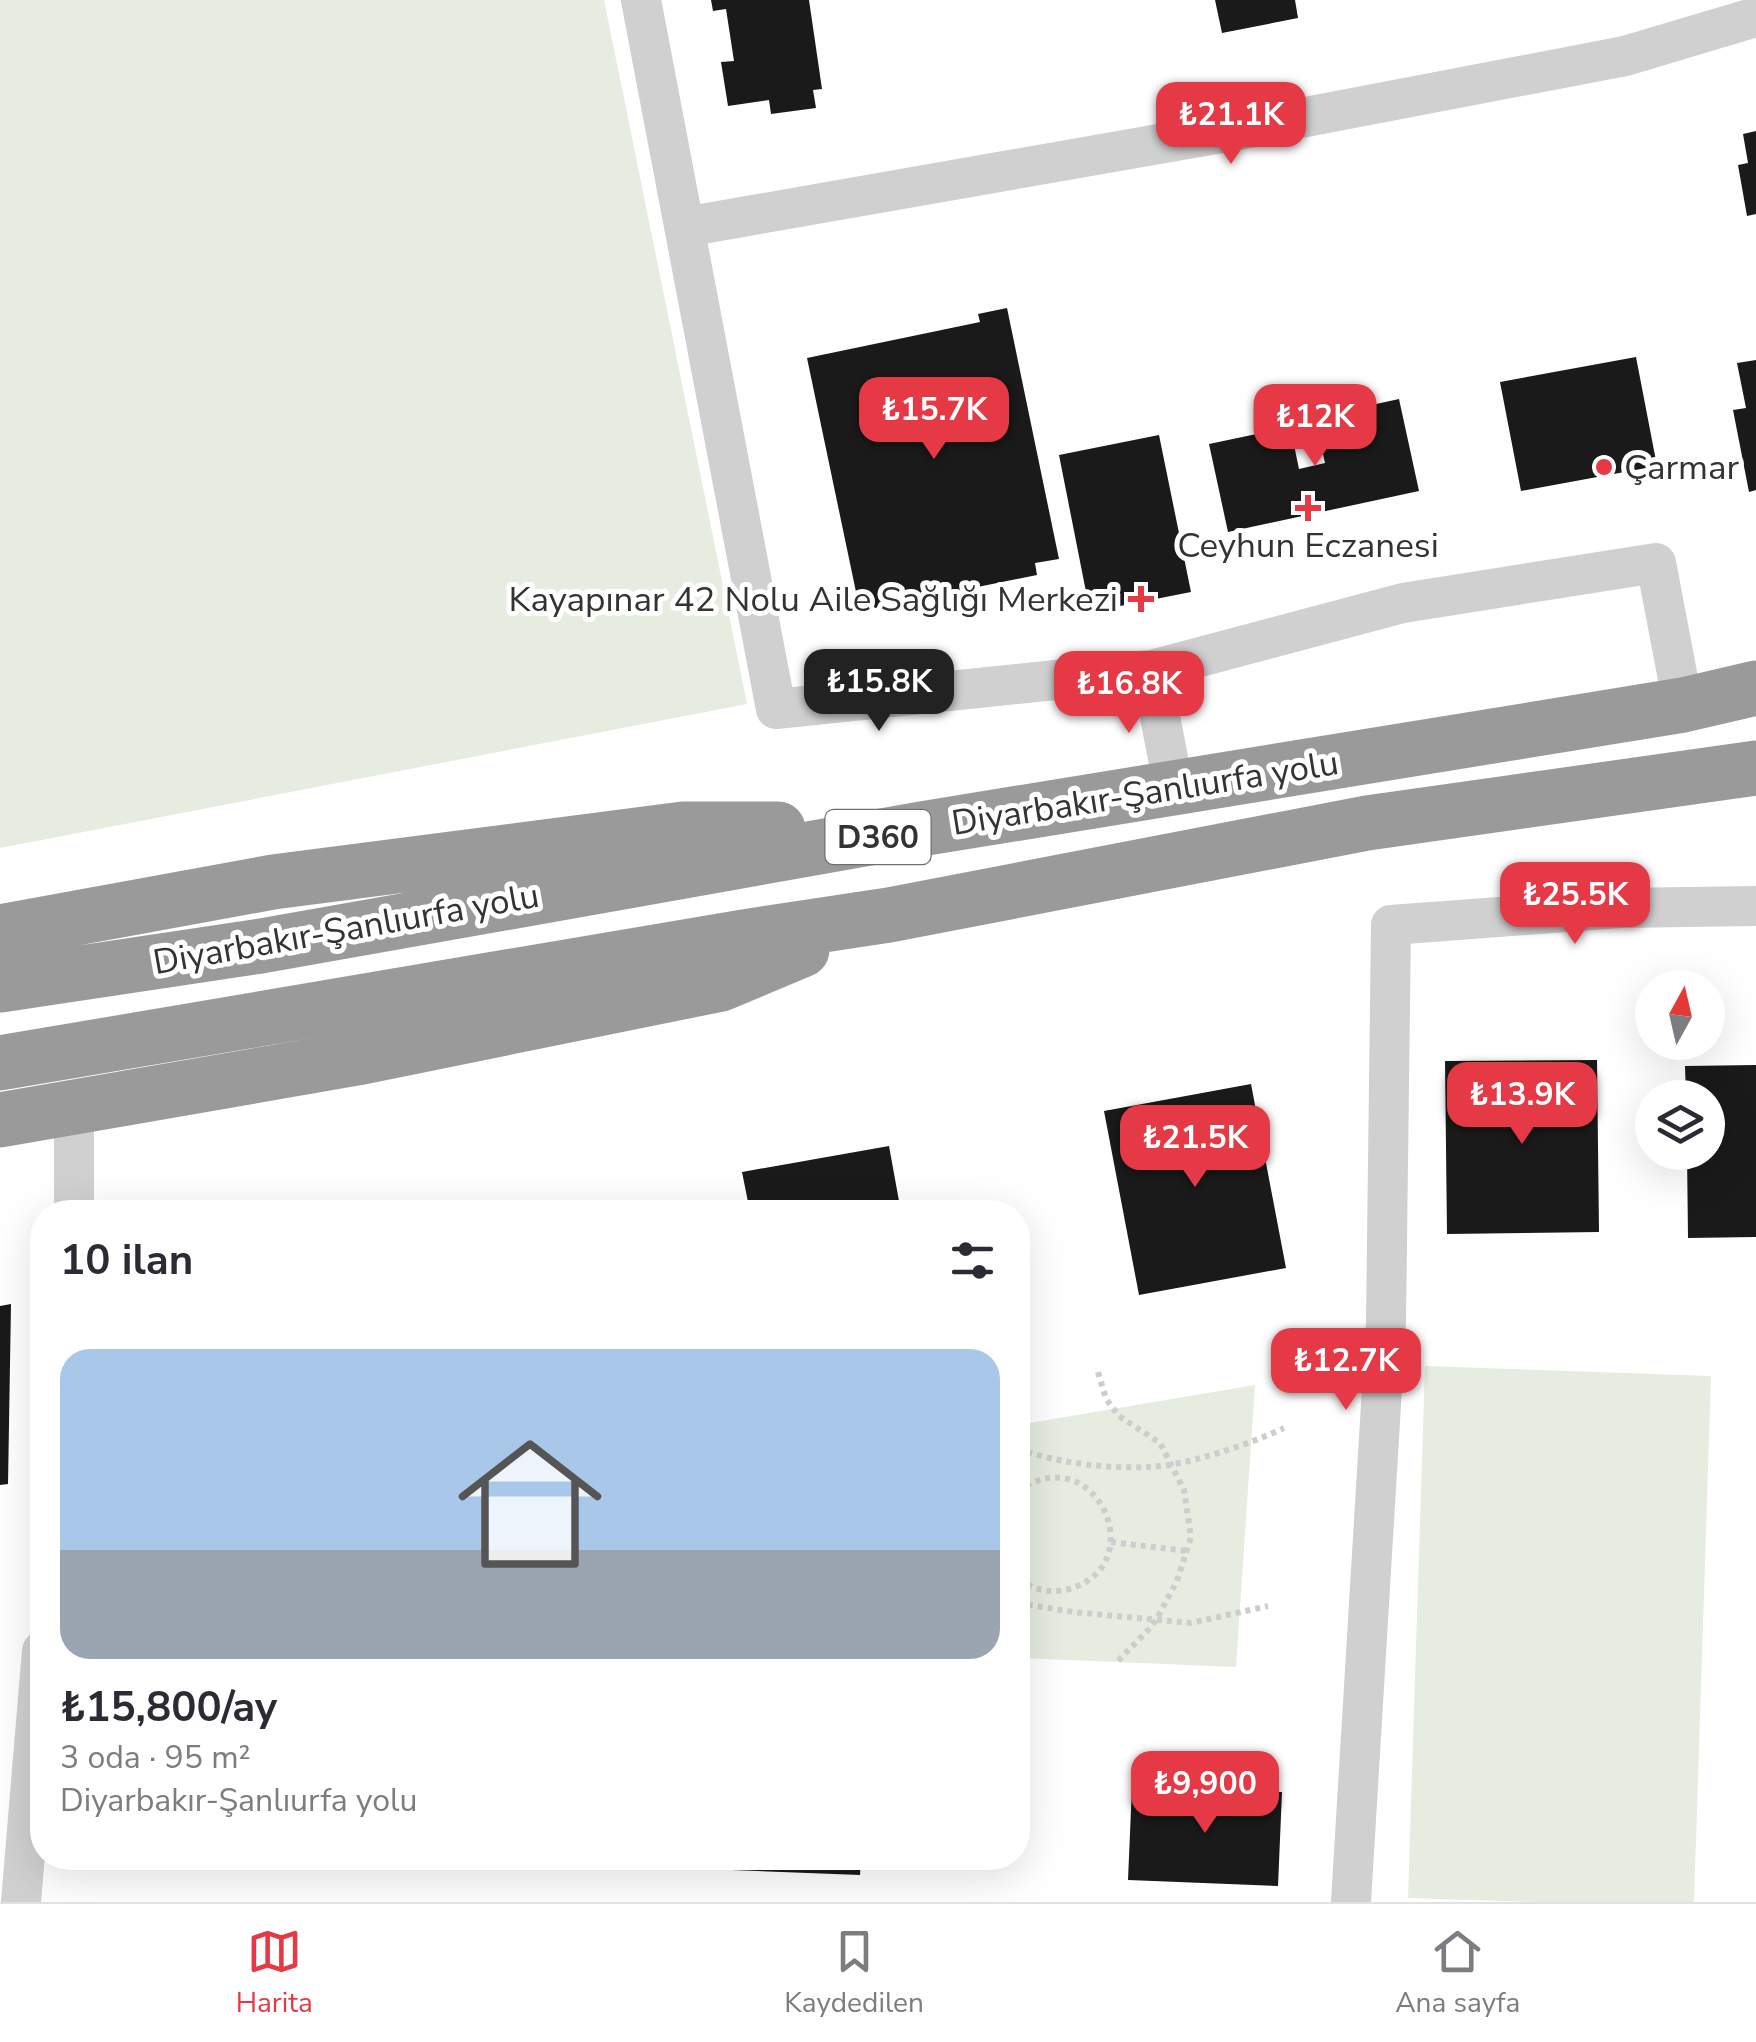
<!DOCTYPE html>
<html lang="tr">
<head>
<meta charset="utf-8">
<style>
	:root { --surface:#fff; --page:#f7f7f7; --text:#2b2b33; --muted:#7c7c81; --line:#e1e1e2; --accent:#e63946 }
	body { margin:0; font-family:"Nunito Sans",sans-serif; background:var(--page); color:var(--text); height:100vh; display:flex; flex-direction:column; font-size:38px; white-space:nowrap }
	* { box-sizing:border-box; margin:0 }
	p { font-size:32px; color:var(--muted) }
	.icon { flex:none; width:55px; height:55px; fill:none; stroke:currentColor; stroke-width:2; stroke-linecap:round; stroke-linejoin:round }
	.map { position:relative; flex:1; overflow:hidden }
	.side { position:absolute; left:30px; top:1200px; width:1000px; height:670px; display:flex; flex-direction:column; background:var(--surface); border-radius:40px; box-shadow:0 10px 40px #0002 }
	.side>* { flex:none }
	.needle { width:65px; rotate:8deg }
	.fabs { position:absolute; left:1635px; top:970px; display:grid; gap:20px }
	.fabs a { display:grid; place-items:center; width:90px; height:90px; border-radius:50%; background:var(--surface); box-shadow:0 10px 40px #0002; font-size:50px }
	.price { position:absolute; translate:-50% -85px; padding:0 22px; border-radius:20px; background:var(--accent); color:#fff; font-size:32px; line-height:65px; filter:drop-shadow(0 2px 5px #0008) }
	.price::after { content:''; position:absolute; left:50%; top:60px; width:30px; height:22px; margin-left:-15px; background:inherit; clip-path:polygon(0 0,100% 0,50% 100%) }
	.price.current { background:#222; color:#fff }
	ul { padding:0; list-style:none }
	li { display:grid; align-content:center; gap:20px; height:530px; padding:0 30px }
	li span { display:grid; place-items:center; height:310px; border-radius:30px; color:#555 }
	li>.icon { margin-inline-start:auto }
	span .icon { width:180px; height:180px; fill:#fffc; stroke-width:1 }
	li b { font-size:42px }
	h2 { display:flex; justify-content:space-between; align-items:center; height:120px; padding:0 30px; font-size:42px }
	.dock { display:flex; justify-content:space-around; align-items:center; height:140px; border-top:2px solid var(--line); background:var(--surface); font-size:28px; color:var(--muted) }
	.dock a { display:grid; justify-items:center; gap:5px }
	.dock .current { color:var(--accent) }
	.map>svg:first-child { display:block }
	.green { fill:#e6ecdf }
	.building { fill:#1a1a1a }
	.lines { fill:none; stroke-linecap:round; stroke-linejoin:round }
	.path { stroke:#cdcdcd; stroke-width:6; stroke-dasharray:5 5; stroke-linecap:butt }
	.street { stroke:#d0d0d0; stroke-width:40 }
	.highway { stroke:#9a9a9a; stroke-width:55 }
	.poi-dot { fill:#e63946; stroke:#fff; stroke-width:4 }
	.labels { text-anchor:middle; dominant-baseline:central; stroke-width:10; stroke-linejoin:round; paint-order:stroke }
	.shield { fill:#fff; stroke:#707070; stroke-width:2.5 }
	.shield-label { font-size:32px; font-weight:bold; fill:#333 }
	.poi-label { font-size:35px; fill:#333; stroke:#fff; text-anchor:start }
	.street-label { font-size:35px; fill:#333; stroke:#fff }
</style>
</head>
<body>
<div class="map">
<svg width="1756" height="1902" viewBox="0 0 1756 1902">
	<rect width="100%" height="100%" fill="#fff"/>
	<path class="green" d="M 0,0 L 604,0 L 747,704 L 0,848 Z
		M 1425,1366 L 1711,1376 L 1694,1902 L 1533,1902 L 1408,1898 Z
		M 1255,1385 L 1236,1667 L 1018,1658 L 1018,1425 Z"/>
	<path class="building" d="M 711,0 L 809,0 L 822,89 L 813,90 L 816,108 L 771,114 L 769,100 L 728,106 L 721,62 L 734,61 L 726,9 L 713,11 Z
		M 1215,0 L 1295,0 L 1298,18 L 1222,33 Z
		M 1756,131 L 1756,214 L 1747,216 L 1738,165 L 1748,163 L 1743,134 Z
		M 1007,308 L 1059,559 L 1035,563 L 1037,575 L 860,611 L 807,358 L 980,322 L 978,314 Z
		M 1636,357 L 1657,466 L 1521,491 L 1500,382 Z
		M 1756,360 L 1756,490 L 1749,492 L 1733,410 L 1746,408 L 1737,363 Z
		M 1399,399 L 1419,491 L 1228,532 L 1209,444 L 1275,430 L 1278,442 L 1293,440 L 1299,469 L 1325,463 L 1318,432 L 1339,428 L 1335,413 Z
		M 1159,435 L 1191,592 L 1090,612 L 1059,455 Z
		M 1597,1060 L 1599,1232 L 1447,1234 L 1445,1061 Z
		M 1756,1065 L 1756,1237 L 1688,1238 L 1687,1152 L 1708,1152 L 1708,1098 L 1686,1098 L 1685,1066 Z
		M 1251,1084 L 1286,1268 L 1139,1295 L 1104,1111 Z
		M 889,1146 L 901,1212 L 750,1212 L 742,1172 Z
		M 11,1304 L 8,1484 L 0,1485 L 0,1306 Z
		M 1132,1786 L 1282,1792 L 1278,1886 L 1128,1880 Z
		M 707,1858 L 861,1858 L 860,1875 L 706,1869 Z"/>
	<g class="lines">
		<path class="path" d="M 1098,1372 L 1106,1399 L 1119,1416 L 1160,1443 L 1184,1490 L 1191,1537 L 1177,1581 L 1156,1620 L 1151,1627 L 1117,1662
			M 1018,1449 C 1058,1463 1107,1469 1149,1467 C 1186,1466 1250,1444 1284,1428
			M 1018,1491 C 1095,1436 1154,1565 1069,1589 C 1051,1594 1032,1590 1018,1578
			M 1018,1508 L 1021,1510
			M 1111,1542 L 1187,1551
			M 1018,1603 L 1073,1612 L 1191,1623 L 1268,1606"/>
		<path class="street" d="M 641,0 L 776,709 L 1151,670 L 1403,603 L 1656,563 L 1683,705
			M 685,227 L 1233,131 L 1625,56 L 1756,17
			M 1151,670 L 1174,789
			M 74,1212 L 74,1107
			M 21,1902 L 42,1651
			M 1351,1902 L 1386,1322 L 1391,925 L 1620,908 L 1756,906"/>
		<path class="highway" d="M 0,932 L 273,882 L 683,829 L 778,829
			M 0,985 L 261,946 L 921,829 L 1683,705 L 1756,688
			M 0,1063 L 743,937 L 889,915 L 1367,823 L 1756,768
			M 0,1120 L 357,1058 L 721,984 L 802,950"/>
	</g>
	<g class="poi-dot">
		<circle cx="1604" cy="467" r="10"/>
		<path d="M1303 493h10v10h10v10h-10v10h-10v-10h-10v-10h10z"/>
		<path d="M1136 584h10v10h10v10h-10v10h-10v-10h-10v-10h10z"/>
	</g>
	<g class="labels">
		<rect class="shield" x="825.5" y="810" width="105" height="54" rx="8"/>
		<g class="shield-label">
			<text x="878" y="837">D360</text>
		</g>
		<g class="poi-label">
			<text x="1624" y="467">Çarmar</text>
			<text x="1308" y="545" text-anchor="middle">Ceyhun Eczanesi</text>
			<text x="1118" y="599" text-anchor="end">Kayapınar 42 Nolu Aile Sağlığı Merkezi</text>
		</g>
		<g class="street-label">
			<text transform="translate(1145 793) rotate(-9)">Diyarbakır-Şanlıurfa yolu</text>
			<text transform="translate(346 929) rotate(-10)">Diyarbakır-Şanlıurfa yolu</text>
		</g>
	</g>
</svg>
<div class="fabs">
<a><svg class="needle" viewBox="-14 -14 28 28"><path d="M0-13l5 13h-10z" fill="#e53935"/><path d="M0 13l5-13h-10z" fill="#7c7c81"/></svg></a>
<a><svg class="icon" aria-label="layers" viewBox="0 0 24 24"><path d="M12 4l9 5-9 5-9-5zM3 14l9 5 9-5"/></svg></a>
</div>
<b class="price" style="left:1231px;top:167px">₺21.1K</b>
<b class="price" style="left:934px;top:462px">₺15.7K</b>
<b class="price" style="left:1315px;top:469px">₺12K</b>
<b class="price current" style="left:879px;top:734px">₺15.8K</b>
<b class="price" style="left:1129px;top:736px">₺16.8K</b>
<b class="price" style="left:1575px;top:947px">₺25.5K</b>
<b class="price" style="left:1522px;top:1147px">₺13.9K</b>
<b class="price" style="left:1195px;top:1190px">₺21.5K</b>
<b class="price" style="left:1346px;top:1413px">₺12.7K</b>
<b class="price" style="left:1205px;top:1836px">₺9,900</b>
<section class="side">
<h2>10 ilan<svg class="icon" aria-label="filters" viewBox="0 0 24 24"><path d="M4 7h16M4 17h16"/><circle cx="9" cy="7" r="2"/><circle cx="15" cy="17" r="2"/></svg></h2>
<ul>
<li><span style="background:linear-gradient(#a9c7e8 65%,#9aa5b1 0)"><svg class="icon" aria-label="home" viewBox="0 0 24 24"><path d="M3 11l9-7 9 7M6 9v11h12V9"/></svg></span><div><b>₺15,800/ay</b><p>3 oda · 95 m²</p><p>Diyarbakır-Şanlıurfa yolu</p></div></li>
</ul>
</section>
</div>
<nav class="dock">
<a class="current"><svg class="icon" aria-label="map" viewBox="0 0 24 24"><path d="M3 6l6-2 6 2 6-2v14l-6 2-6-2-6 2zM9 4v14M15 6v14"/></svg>Harita</a>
<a><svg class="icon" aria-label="saved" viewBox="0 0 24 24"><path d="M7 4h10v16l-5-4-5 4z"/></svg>Kaydedilen</a>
<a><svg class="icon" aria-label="home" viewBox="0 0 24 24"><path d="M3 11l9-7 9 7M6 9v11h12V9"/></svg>Ana sayfa</a>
</nav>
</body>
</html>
